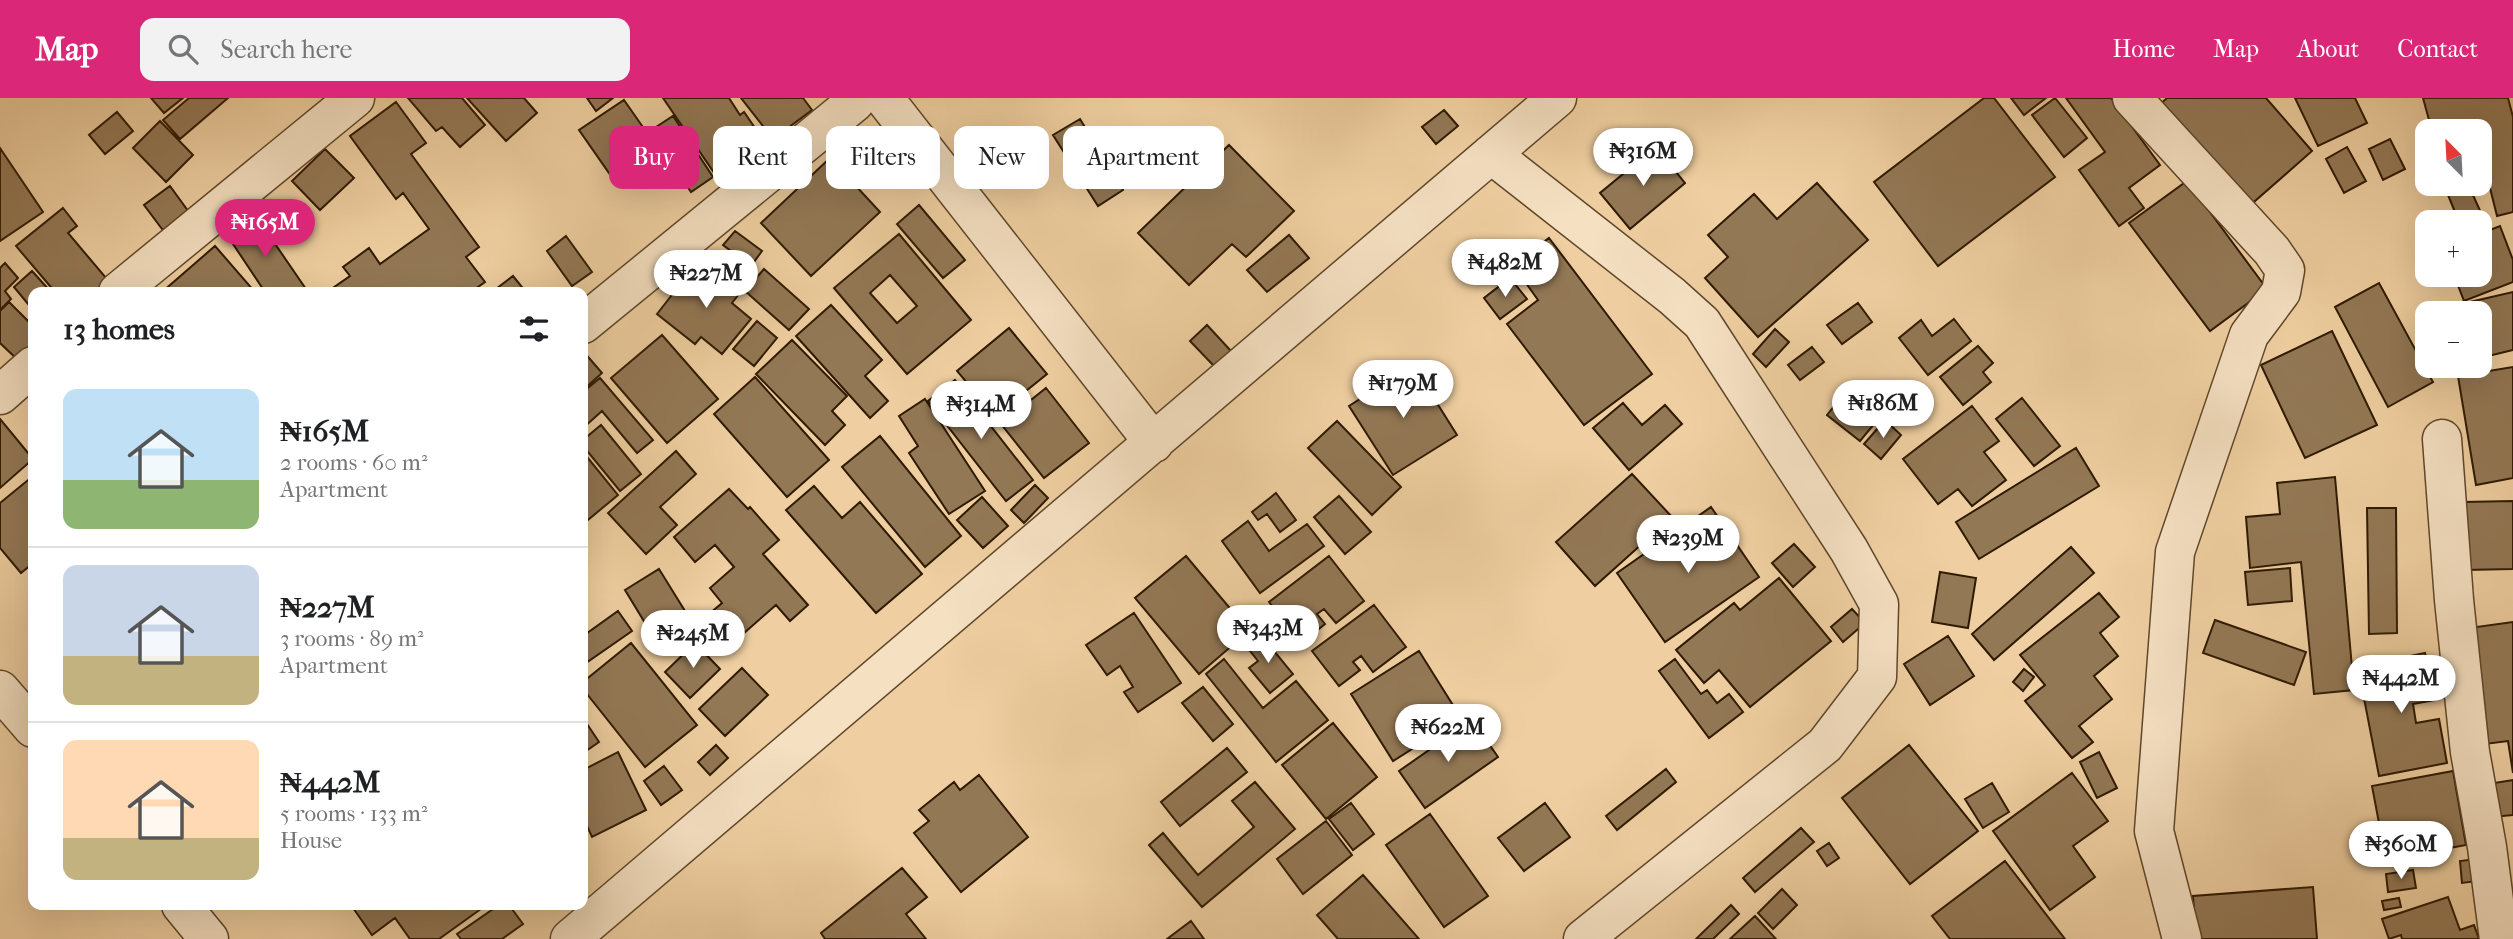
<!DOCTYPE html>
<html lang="en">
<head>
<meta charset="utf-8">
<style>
	:root { --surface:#fff; --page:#f2f2f2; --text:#202124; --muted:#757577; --line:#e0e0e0; --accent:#db2777 }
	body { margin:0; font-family:"IM FELL French Canon",serif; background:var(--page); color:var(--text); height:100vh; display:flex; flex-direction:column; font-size:26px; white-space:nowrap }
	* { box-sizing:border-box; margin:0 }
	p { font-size:23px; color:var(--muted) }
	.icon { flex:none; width:38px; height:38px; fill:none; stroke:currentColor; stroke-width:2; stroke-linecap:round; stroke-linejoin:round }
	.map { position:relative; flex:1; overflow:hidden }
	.details { position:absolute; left:28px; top:189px; width:560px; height:623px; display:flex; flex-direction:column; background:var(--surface); border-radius:14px; box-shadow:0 7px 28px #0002 }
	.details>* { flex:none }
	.banner { position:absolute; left:609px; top:28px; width:665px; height:63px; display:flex; gap:14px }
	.needle { width:46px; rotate:336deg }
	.tools { position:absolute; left:2415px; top:21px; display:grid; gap:14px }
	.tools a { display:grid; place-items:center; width:77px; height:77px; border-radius:14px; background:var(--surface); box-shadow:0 7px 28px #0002; font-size:35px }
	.price { position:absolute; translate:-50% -60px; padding:0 16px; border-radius:24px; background:#fff; color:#222; font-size:23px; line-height:46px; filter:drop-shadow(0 2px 4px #0008) }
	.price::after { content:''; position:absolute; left:50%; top:42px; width:21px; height:16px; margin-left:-10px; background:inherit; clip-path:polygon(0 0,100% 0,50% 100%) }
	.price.selected { background:var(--accent); color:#fff }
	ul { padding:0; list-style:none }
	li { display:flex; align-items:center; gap:21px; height:175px; padding:0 35px }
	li+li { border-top:2px solid var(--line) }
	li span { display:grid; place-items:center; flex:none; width:196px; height:140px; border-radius:14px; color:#555 }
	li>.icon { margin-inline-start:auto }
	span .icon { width:84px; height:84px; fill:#fffc; stroke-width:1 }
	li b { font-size:30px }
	h2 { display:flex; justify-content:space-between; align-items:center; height:84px; padding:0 35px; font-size:30px }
	.chip { padding:0 24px; border-radius:14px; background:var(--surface); box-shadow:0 7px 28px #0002; font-size:24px; line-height:63px }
	.chip.selected { background:var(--accent); color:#fff }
	header { display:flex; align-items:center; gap:42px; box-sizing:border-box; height:98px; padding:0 35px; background:var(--accent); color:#fff }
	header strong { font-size:33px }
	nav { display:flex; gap:38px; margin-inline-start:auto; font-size:24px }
	.search { width:490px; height:63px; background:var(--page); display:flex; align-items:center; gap:18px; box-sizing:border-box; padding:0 24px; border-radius:14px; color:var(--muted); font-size:26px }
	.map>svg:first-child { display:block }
	.building { fill:#937855; stroke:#2f1a02; stroke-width:2; fill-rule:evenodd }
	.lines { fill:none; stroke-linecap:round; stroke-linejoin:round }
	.minor-casing { stroke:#5f472a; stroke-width:41 }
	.minor { stroke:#f5e0c2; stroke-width:38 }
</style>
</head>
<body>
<header>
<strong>Map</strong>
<div class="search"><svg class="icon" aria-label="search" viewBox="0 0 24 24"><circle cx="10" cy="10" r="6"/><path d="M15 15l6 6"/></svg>Search here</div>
<nav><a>Home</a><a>Map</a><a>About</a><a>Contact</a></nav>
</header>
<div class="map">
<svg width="2513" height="841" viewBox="0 0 2513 841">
	<rect width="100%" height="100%" fill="#efcfa1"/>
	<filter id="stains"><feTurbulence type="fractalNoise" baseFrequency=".00286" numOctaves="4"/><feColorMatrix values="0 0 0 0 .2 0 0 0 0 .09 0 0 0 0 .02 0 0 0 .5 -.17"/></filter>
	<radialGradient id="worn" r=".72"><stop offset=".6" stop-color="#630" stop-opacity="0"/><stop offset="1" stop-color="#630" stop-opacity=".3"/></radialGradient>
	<path class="building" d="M 151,0 L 183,0 L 164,15 Z
		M 189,0 L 228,0 L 180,41 L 163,22 Z
		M 408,0 L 462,0 L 485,27 L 460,49 L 442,29 L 436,33 Z
		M 467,0 L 524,0 L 537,15 L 506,43 Z
		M 587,0 L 613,0 L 596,13 Z
		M 663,0 L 729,0 L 740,17 L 744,14 L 766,46 L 717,79 Z
		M 741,0 L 803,0 L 812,12 L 773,41 Z
		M 1984,0 L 1994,0 L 2055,79 L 1938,168 L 1874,84 Z
		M 2011,0 L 2046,0 L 2024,17 Z
		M 2055,0 L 2087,40 L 2064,59 L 2032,17 Z
		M 2066,0 L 2111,0 L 2160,67 L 2129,90 L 2144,110 L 2119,128 L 2079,72 L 2105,54 Z
		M 2167,0 L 2266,0 L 2312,53 L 2247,110 L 2157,9 Z
		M 2295,0 L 2355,0 L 2367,25 L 2318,48 Z
		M 2423,0 L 2508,0 L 2513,19 L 2513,114 L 2497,118 L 2480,50 L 2480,33 L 2432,33 Z
		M 624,2 L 654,45 L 609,75 L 579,32 Z
		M 396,4 L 426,45 L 411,56 L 479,149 L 466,159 L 485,184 L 471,194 L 327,194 L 350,178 L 343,169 L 369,150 L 380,166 L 429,131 L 403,95 L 396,101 L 350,38 Z
		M 1444,12 L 1458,28 L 1436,46 L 1422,29 Z
		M 117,14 L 133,33 L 105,56 L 89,37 Z
		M 673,18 L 713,79 L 691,94 L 650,33 Z
		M 1080,21 L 1123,92 L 1098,108 L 1053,37 Z
		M 160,23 L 193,57 L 166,84 L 133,50 Z
		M 2390,41 L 2405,71 L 2383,82 L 2369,51 Z
		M 1229,47 L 1294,113 L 1246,159 L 1232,146 L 1189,187 L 1138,135 Z
		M 1656,49 L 1685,85 L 1630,131 L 1600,95 Z
		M 2347,49 L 2366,83 L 2344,95 L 2326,61 Z
		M 0,50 L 43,114 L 0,143 Z
		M 325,51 L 354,80 L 320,112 L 292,83 Z
		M 830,60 L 880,114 L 811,178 L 761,125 Z
		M 2187,83 L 2267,191 L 2210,233 L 2129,125 Z
		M 1817,85 L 1868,142 L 1758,239 L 1705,180 L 1728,159 L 1708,137 L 1754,96 L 1777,121 Z
		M 2460,86 L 2468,86 L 2482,117 L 2464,124 L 2459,124 L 2446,92 Z
		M 170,88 L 191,117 L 165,135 L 144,107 Z
		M 919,107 L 965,162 L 943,180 L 897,126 Z
		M 63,110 L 77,128 L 68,135 L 112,187 L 102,194 L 55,194 L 16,148 Z
		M 256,118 L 308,194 L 265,194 L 227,137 Z
		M 2500,128 L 2513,162 L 2513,184 L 2464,203 L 2454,177 L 2480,177 L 2480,136 Z
		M 735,133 L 762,153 L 751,168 L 723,147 Z
		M 899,136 L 971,222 L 907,276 L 834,190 ZM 890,177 L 917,208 L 897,225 L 870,195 Z
		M 1289,137 L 1309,160 L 1267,194 L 1247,172 Z
		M 566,138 L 592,174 L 572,188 L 547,153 Z
		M 1549,140 L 1652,276 L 1584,327 L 1507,226 L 1538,202 L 1513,167 Z
		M 215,148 L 255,194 L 162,194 Z
		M 5,165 L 18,180 L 5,193 L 11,201 L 0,212 L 0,170 Z
		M 715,170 L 742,192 L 732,205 L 751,221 L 722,256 L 701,239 L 695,246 L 657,216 L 690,174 L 703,185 Z
		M 764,171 L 809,211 L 789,232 L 745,193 Z
		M 32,173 L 51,194 L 33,194 L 33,212 L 14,189 Z
		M 513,178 L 526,194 L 492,194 Z
		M 1510,180 L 1527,201 L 1500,221 L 1484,200 Z
		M 2379,185 L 2433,284 L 2388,309 L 2335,209 Z
		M 2513,194 L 2513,252 L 2480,260 L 2480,215 L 2463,215 L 2461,206 Z
		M 9,204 L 33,228 L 33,248 L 19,263 L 0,245 L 0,213 Z
		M 1858,205 L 1872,224 L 1842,246 L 1827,227 Z
		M 831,207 L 882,262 L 865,278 L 888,303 L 870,320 L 796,238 Z
		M 1954,221 L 1971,243 L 1928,277 L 1899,240 L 1921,222 L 1932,238 Z
		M 757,223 L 777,240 L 754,268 L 733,251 Z
		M 1207,227 L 1231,253 L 1214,268 L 1190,243 Z
		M 1009,230 L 1047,276 L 995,318 L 957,273 Z
		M 1775,231 L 1789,244 L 1766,269 L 1753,256 Z
		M 2332,233 L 2377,327 L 2305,360 L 2261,267 Z
		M 662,237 L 718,301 L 667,345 L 611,280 Z
		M 792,242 L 847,298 L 832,313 L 845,327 L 825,347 L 756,276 Z
		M 1978,248 L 1993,265 L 1983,274 L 1991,284 L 1963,307 L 1940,279 Z
		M 1812,249 L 1824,264 L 1800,282 L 1788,267 Z
		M 583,253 L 602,275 L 583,292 Z
		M 1413,267 L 1457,337 L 1393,377 L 1349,308 Z
		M 2513,269 L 2513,380 L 2476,387 L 2458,278 Z
		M 755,279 L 829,362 L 787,399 L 714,316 Z
		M 600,280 L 653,342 L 637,355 L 602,313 L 583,330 L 583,294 Z
		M 955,282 L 1033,382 L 1006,403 L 928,303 Z
		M 1046,290 L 1089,345 L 1044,380 L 1001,326 Z
		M 1847,292 L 1880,319 L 1860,343 L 1827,317 Z
		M 2022,300 L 2060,348 L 2034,368 L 1996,321 Z
		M 925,301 L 985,393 L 949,416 L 909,355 L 918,348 L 899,318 Z
		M 1623,305 L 1642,327 L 1665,307 L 1682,326 L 1629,372 L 1593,330 Z
		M 1972,308 L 1999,343 L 1984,354 L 2006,382 L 1972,408 L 1958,391 L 1938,406 L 1903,361 Z
		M 0,321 L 33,361 L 0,390 Z
		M 1885,322 L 1901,337 L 1881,361 L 1864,346 Z
		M 1337,323 L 1401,389 L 1372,417 L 1308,350 Z
		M 601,327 L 641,376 L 620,393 L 583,348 L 583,342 Z
		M 880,338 L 961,438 L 925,469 L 842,369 Z
		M 2076,350 L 2099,388 L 1979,461 L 1956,424 Z
		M 676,353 L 696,376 L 660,409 L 677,427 L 646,456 L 608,415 Z
		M 583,354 L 618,397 L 583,426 Z
		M 1632,376 L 1672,419 L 1595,488 L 1556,444 Z
		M 33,378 L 33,465 L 21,475 L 0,450 L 0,405 Z
		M 2335,379 L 2354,592 L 2314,596 L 2301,464 L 2250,470 L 2246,419 L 2280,416 L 2277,385 Z
		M 1035,387 L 1048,400 L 1024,425 L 1011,412 Z
		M 814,388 L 842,420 L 860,404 L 922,476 L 876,515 L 786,412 Z
		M 729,391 L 748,411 L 750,409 L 779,442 L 763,456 L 808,507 L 790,523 L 776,507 L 727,550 L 702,522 L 722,505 L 710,490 L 734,469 L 715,447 L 695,464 L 674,439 Z
		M 1276,395 L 1296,422 L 1280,434 L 1267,416 L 1258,422 L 1252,414 Z
		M 1339,398 L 1371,434 L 1345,456 L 1314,419 Z
		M 982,399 L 1008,428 L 983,450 L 957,422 Z
		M 2513,403 L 2513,471 L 2465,472 L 2463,404 Z
		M 1711,409 L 1759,479 L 1665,544 L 1617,475 Z
		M 2367,410 L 2396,410 L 2397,535 L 2369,536 Z
		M 1248,423 L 1269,453 L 1307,426 L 1324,448 L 1260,495 L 1222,443 Z
		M 1794,446 L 1815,469 L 1793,489 L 1772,465 Z
		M 2071,449 L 2094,475 L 1994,562 L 1972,536 Z
		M 1186,458 L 1249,533 L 1199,576 L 1135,500 Z
		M 1329,458 L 1364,503 L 1336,525 L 1324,511 L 1317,516 L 1325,526 L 1301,545 L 1269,504 Z
		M 2290,470 L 2292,503 L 2248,507 L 2245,474 Z
		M 659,471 L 698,534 L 664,556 L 625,492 Z
		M 1940,474 L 1976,480 L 1968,530 L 1932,524 Z
		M 1779,480 L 1831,543 L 1750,609 L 1719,572 L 1704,585 L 1676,552 L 1734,505 L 1740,512 Z
		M 2099,495 L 2119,519 L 2100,535 L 2118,558 L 2094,578 L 2112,601 L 2079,628 L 2093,644 L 2072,660 L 2025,603 L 2045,587 L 2020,557 Z
		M 1374,507 L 1406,549 L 1373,574 L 1361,558 L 1353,564 L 1360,572 L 1339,588 L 1312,553 Z
		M 1852,511 L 1865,525 L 1843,544 L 1831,529 Z
		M 618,513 L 632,533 L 583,567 L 583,538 Z
		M 1134,515 L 1181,585 L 1138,614 L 1124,594 L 1133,589 L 1120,568 L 1107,577 L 1086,547 Z
		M 2215,522 L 2306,554 L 2294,587 L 2203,555 Z
		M 2513,524 L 2513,675 L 2508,643 L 2485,646 L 2469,530 Z
		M 1260,536 L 1293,576 L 1270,595 L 1249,570 L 1258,563 L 1246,548 Z
		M 1948,538 L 1974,578 L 1930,607 L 1904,566 Z
		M 631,545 L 697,627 L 645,669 L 583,591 L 583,584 Z
		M 695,545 L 720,571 L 690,600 L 665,574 Z
		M 1419,553 L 1461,620 L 1393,663 L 1351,596 Z
		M 2425,555 L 2435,602 L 2413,606 L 2416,625 L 2439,621 L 2447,665 L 2379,678 L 2358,569 Z
		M 1224,561 L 1263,610 L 1296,583 L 1328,622 L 1276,664 L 1206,576 Z
		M 1675,561 L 1701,596 L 1707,592 L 1717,605 L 1729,596 L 1743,614 L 1709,640 L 1659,573 Z
		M 742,570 L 768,597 L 725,638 L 699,611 Z
		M 2024,571 L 2034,579 L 2023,593 L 2013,584 Z
		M 1203,589 L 1233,626 L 1213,643 L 1182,605 Z
		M 583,620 L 599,644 L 583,655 Z
		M 1472,622 L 1498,659 L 1425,710 L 1399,673 Z
		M 1333,625 L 1377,679 L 1326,721 L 1282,667 Z
		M 716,647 L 728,660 L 710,677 L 698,664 Z
		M 1909,647 L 1978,733 L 1910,786 L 1842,700 Z
		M 1227,650 L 1247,674 L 1180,728 L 1161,704 Z
		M 618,654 L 646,712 L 592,739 L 583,719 L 583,672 Z
		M 2099,654 L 2117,690 L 2097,700 L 2080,664 Z
		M 664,668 L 682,692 L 661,707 L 644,683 Z
		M 1666,671 L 1676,684 L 1617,732 L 1606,718 Z
		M 2453,673 L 2466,747 L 2386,762 L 2372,688 Z
		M 2072,675 L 2108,723 L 2073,748 L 2095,779 L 2050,812 L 1993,733 Z
		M 979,677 L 1028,739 L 961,794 L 914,735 L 929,723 L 919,712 L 954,684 L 960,692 Z
		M 2513,682 L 2513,717 L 2493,719 L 2488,686 Z
		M 1255,684 L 1295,731 L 1202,809 L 1149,747 L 1163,735 L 1198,777 L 1254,729 L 1232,703 Z
		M 1992,685 L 2009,714 L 1983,730 L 1965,701 Z
		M 1351,705 L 1374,736 L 1353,752 L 1329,721 Z
		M 1545,705 L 1570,739 L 1524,773 L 1498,740 Z
		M 1430,716 L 1488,798 L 1444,829 L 1386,747 Z
		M 1326,723 L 1352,757 L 1303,796 L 1277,761 Z
		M 1801,730 L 1814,744 L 1755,794 L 1743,780 Z
		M 1829,745 L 1839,760 L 1827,768 L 1817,753 Z
		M 2476,761 L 2478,783 L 2462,785 L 2460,763 Z
		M 2005,763 L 2065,841 L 1950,841 L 1932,818 Z
		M 902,770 L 927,799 L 906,816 L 926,841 L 825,841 L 821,835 Z
		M 2413,772 L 2416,790 L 2388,794 L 2386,776 Z
		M 1363,777 L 1419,841 L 1338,841 L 1317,817 Z
		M 2313,789 L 2317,841 L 2196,841 L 2193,798 Z
		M 1782,791 L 1797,807 L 1773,831 L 1758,815 Z
		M 2448,799 L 2460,832 L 2474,827 L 2479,841 L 2402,841 L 2401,837 L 2389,841 L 2382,821 Z
		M 2399,800 L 2401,809 L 2384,812 L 2382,803 Z
		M 351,807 L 485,807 L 485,808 L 439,841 L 410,841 L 395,820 L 372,837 Z
		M 499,807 L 509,807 L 523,826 L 502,841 L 461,841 L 457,836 Z
		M 1731,807 L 1739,816 L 1713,841 L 1696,841 Z
		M 1755,818 L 1776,841 L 1730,841 Z
		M 1191,823 L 1204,841 L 1167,841 Z"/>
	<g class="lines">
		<g class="minor-casing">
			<path id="minor" d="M 884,0 L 1154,345
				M 2132,0 L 2272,153 L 2285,172 L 2281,194 L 2249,237 L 2175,454 L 2154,733 L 2182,841
				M 1491,56 L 1672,198 L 1702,225 L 1849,452 L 1879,506 L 1877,579 L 1825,647 L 1583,841
				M 118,194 L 355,0
				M 583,226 L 855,4 L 857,0
				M 0,297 L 33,268
				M 2442,341 L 2454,502 L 2470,654 L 2487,749 L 2499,841
				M 0,592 L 33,630
				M 181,807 L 209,841
				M 570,841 L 1557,0"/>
		</g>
		<use href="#minor" class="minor"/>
	</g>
	<rect width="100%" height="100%" filter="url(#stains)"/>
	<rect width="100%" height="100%" fill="url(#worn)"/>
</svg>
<div class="tools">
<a><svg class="needle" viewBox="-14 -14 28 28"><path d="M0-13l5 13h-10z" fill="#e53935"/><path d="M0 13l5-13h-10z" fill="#757577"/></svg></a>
<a>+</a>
<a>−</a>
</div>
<b class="price" style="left:1643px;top:90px">₦316M</b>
<b class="price selected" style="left:265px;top:161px">₦165M</b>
<b class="price" style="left:1505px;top:201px">₦482M</b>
<b class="price" style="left:706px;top:212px">₦227M</b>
<b class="price" style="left:1403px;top:322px">₦179M</b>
<b class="price" style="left:1883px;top:342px">₦186M</b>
<b class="price" style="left:981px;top:343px">₦314M</b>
<b class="price" style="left:1688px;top:477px">₦239M</b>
<b class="price" style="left:1268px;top:567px">₦343M</b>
<b class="price" style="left:693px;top:572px">₦245M</b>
<b class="price" style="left:2401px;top:617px">₦442M</b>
<b class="price" style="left:1448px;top:666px">₦622M</b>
<b class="price" style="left:2401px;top:783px">₦360M</b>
<div class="banner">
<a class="chip selected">Buy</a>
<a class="chip">Rent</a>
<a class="chip">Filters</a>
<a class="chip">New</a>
<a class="chip">Apartment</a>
</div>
<section class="details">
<h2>13 homes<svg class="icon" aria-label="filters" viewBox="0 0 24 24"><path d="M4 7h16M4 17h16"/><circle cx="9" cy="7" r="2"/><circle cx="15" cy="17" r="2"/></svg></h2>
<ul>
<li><span style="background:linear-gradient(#bfe0f5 65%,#8fb573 0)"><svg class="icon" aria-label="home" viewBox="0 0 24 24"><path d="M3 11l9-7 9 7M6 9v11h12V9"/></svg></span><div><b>₦165M</b><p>2 rooms · 60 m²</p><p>Apartment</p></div></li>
<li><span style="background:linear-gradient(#c9d6e8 65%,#c2b280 0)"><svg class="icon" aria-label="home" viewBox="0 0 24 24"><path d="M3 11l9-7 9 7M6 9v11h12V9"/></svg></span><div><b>₦227M</b><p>3 rooms · 89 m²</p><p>Apartment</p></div></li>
<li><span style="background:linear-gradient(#ffd9b3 70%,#c2b280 0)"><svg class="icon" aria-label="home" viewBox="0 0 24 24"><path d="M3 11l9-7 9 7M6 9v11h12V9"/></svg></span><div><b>₦442M</b><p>5 rooms · 133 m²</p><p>House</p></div></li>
</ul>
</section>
</div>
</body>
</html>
